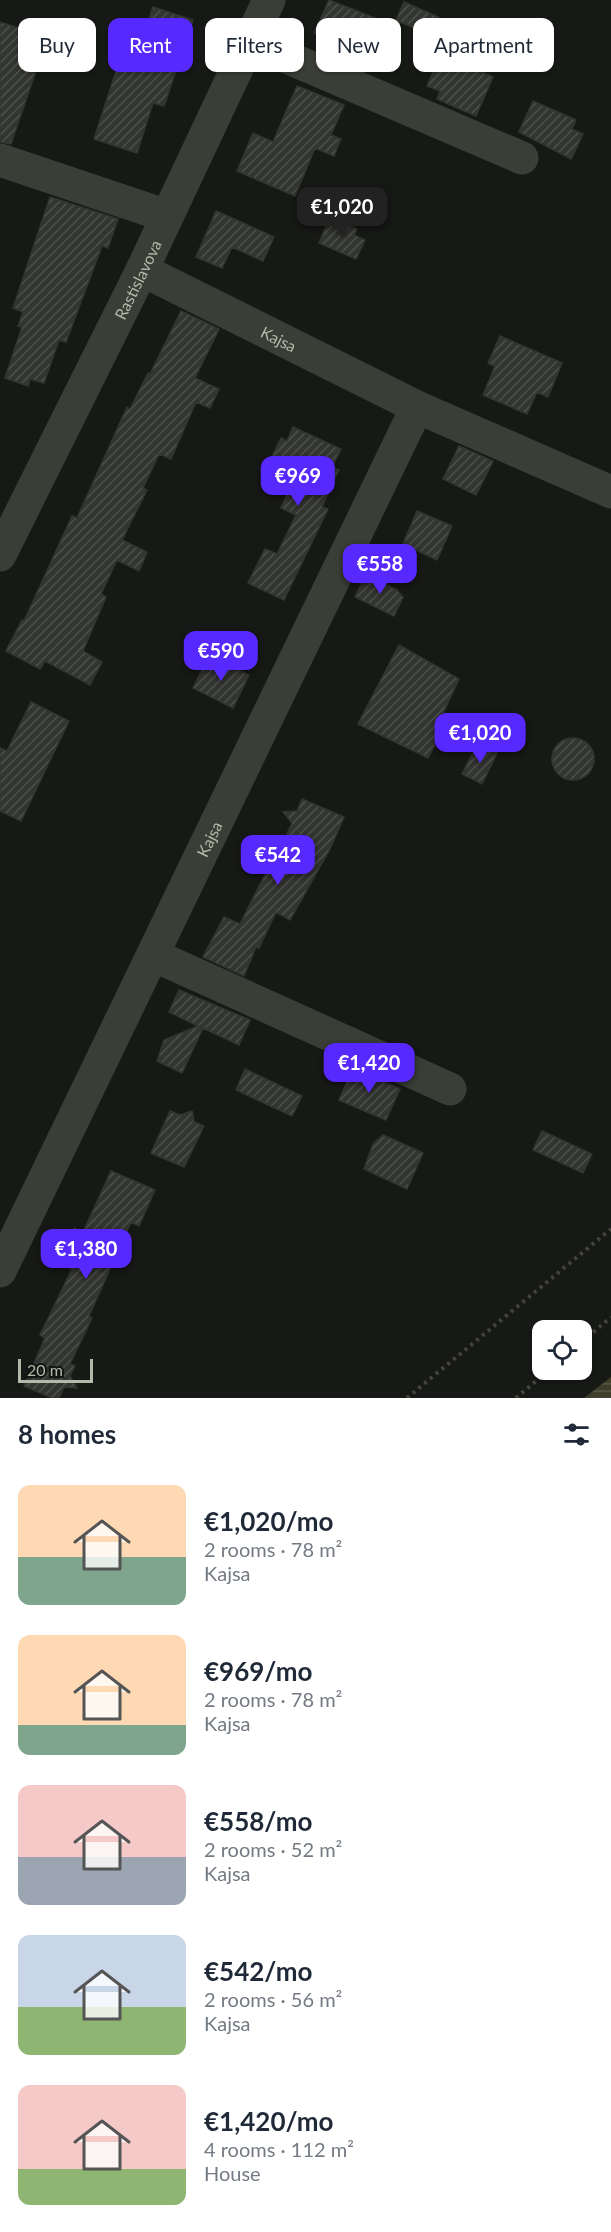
<!DOCTYPE html>
<html lang="en">
<head>
<meta charset="utf-8">
<style>
	:root { --surface:#fff; --page:#f2f2f3; --text:#1f2937; --muted:#747a83; --accent:#5729ff }
	body { margin:0; font-family:Lato,sans-serif; background:var(--page); color:var(--text); height:100vh; display:flex; flex-direction:column; font-size:22px; white-space:nowrap }
	* { box-sizing:border-box; margin:0 }
	p { font-size:20px; color:var(--muted) }
	.icon { flex:none; width:33px; height:33px; fill:none; stroke:currentColor; stroke-width:2; stroke-linecap:round; stroke-linejoin:round }
	.map { position:relative; height:1398px; overflow:hidden }
	.sheet { display:flex; flex-direction:column; background:var(--surface); flex:1 }
	.sheet>* { flex:none }
	.top-card { position:absolute; left:18px; top:18px; width:576px; height:54px; display:flex; gap:12px }
	.fabs { position:absolute; left:532px; top:1320px; display:grid; gap:12px }
	.fabs a { display:grid; place-items:center; width:60px; height:60px; border-radius:12px; background:var(--surface); box-shadow:0 2px 4px #0004; font-size:30px }
	.scale { position:absolute; left:18px; bottom:15px; width:75px; box-sizing:border-box; padding-left:6px; border:3px solid #b5baa8; border-top:0; font-size:16px; line-height:21px; white-space:nowrap; color:#b5baa8; -webkit-text-stroke:4px #121411; paint-order:stroke }
	.price { position:absolute; translate:-50% -51px; padding:0 14px; border-radius:12px; background:var(--accent); color:#fff; font-size:20px; line-height:39px; filter:drop-shadow(0 2px 3px #0008) }
	.price::after { content:''; position:absolute; left:50%; top:36px; width:18px; height:14px; margin-left:-9px; background:inherit; clip-path:polygon(0 0,100% 0,50% 100%) }
	.price.selected { background:#222; color:#fff }
	ul { padding:0; list-style:none }
	li { display:flex; align-items:center; gap:18px; height:150px; padding:0 18px }
	li span { display:grid; place-items:center; flex:none; width:168px; height:120px; border-radius:12px; color:#555 }
	li>.icon { margin-inline-start:auto }
	span .icon { width:72px; height:72px; fill:#fffc; stroke-width:1 }
	li b { font-size:26px }
	h2 { display:flex; justify-content:space-between; align-items:center; height:72px; padding:0 18px; font-size:26px }
	.pill { padding:0 21px; border-radius:12px; background:var(--surface); box-shadow:0 2px 4px #0004; font-size:21px; line-height:54px }
	.pill.selected { background:var(--accent); color:#fff }
	.map>svg:first-child { display:block }
	.water { fill:url(#water-rules) }
	.building { fill:url(#building-hatch); stroke:#323530; stroke-width:1.5 }
	.lines { fill:none; stroke-linecap:round; stroke-linejoin:round }
	.path { stroke:#43453d; stroke-width:4; stroke-dasharray:3 4.5; stroke-linecap:butt }
	.minor { stroke:#3b3e37; stroke-width:33 }
	.labels { text-anchor:middle; dominant-baseline:central; stroke-width:4.5; stroke-linejoin:round; paint-order:stroke }
	.street-label { font-size:16px; fill:#b5baa8; stroke:#121411 }
</style>
</head>
<body>
<div class="map">
<svg width="611" height="1398" viewBox="0 0 611 1398">
	<defs>
		<pattern id="water-rules" width="6" height="5" patternUnits="userSpaceOnUse" patternTransform="scale(1.5)"><rect width="6" height="5" fill="#3e3e2b"/><path d="M0 2.5h6" fill="none" stroke="#585847"/></pattern>
		<pattern id="building-hatch" width="6" height="6" patternUnits="userSpaceOnUse" patternTransform="scale(1.5)"><rect width="6" height="6" fill="#333531"/><path d="M-1 1l2-2M0 6l6-6M5 7l2-2" fill="none" stroke="#4e504c"/></pattern>
	</defs>
	<rect width="100%" height="100%" fill="#171916"/>
	<path class="water" d="M 611,1377 L 611,1398 L 584,1398 Z"/>
	<path class="building" d="M 329,0 L 375,18 L 365,41 L 351,35 L 348,42 L 343,40 L 341,45 L 314,33 Z
		M 404,2 L 438,17 L 430,35 L 396,20 Z
		M 153,7 L 193,20 L 164,106 L 153,103 L 137,153 L 94,139 L 119,62 L 142,69 L 154,31 L 146,28 Z
		M 0,22 L 58,41 L 49,69 L 38,65 L 11,144 L 0,142 Z
		M 441,54 L 493,77 L 476,116 L 437,99 L 440,91 L 427,86 Z
		M 297,86 L 344,105 L 331,135 L 341,139 L 334,156 L 315,148 L 295,196 L 237,171 L 253,133 L 273,142 Z
		M 533,101 L 576,120 L 572,129 L 583,134 L 571,159 L 519,132 Z
		M 50,197 L 118,219 L 108,248 L 102,246 L 66,342 L 59,340 L 44,383 L 30,379 L 28,386 L 5,378 L 22,327 L 18,326 L 23,312 L 13,308 Z
		M 216,211 L 274,237 L 263,261 L 232,247 L 222,268 L 196,257 Z
		M 330,217 L 357,229 L 354,235 L 365,240 L 356,259 L 319,243 Z
		M 181,311 L 219,329 L 195,378 L 219,389 L 210,408 L 196,402 L 171,459 L 159,454 L 143,488 L 147,490 L 122,540 L 147,552 L 139,571 L 117,560 L 101,594 L 106,597 L 83,651 L 102,662 L 90,685 L 45,661 L 40,669 L 6,651 L 22,620 L 24,621 L 72,516 L 77,518 L 127,407 L 130,409 L 148,373 L 150,374 Z
		M 500,336 L 562,363 L 548,397 L 537,392 L 527,414 L 483,395 L 495,366 L 488,363 Z
		M 293,427 L 341,449 L 332,467 L 339,470 L 322,507 L 328,509 L 284,600 L 248,583 L 265,549 L 277,554 L 296,515 L 281,508 L 294,479 L 267,467 L 281,438 L 287,441 Z
		M 459,446 L 493,461 L 476,495 L 443,479 Z
		M 417,511 L 452,526 L 437,560 L 403,544 Z
		M 366,575 L 397,590 L 403,597 L 394,616 L 355,597 Z
		M 399,645 L 459,679 L 438,724 L 444,727 L 428,758 L 358,724 Z
		M 209,656 L 249,675 L 233,708 L 193,688 Z
		M 31,702 L 69,721 L 21,821 L 0,811 L 0,748 L 7,751 Z
		M552 759a21 21 0 1 1 42 0a21 21 0 1 1-42 0Z
		M 478,743 L 497,753 L 482,784 L 462,774 Z
		M 302,799 L 344,817 L 330,849 L 290,920 L 276,912 L 259,948 L 256,947 L 244,976 L 203,957 L 224,917 L 240,924 L 273,859 L 275,860 L 292,823 L 283,812 L 297,811 Z
		M 179,990 L 250,1020 L 239,1045 L 203,1028 L 182,1073 L 157,1061 L 164,1040 L 198,1026 L 169,1012 Z
		M 353,1068 L 400,1089 L 386,1120 L 339,1100 Z
		M 245,1069 L 302,1096 L 292,1116 L 236,1090 Z
		M 170,1111 L 180,1115 L 192,1111 L 194,1122 L 204,1126 L 184,1167 L 151,1153 Z
		M 542,1131 L 592,1154 L 583,1173 L 533,1150 Z
		M 383,1135 L 423,1153 L 407,1189 L 364,1169 L 373,1144 Z
		M 111,1171 L 155,1190 L 139,1226 L 131,1222 L 89,1316 L 92,1318 L 70,1364 L 75,1366 L 70,1376 L 77,1388 L 64,1387 L 59,1398 L 52,1398 L 24,1386 L 45,1338 L 40,1335 L 72,1269 L 59,1264 L 74,1228 L 83,1232 Z"/>
	<g class="lines">
		<path class="path" d="M 582,1342 L 611,1317
			M 407,1398 L 611,1229
			M 516,1398 L 549,1370"/>
		<g class="minor">
			<path d="M 249,41 L 522,158"/>
			<path d="M 0,160 L 167,216"/>
			<path id="s1" d="M 142,270 L 417,407 L 611,492"/>
			<path id="s2" d="M 0,555 L 142,270 L 269,0"/>
			<path d="M 153,955 L 450,1089"/>
			<path id="s3" d="M 0,1271 L 417,407"/>
		</g>
	</g>
	<g class="labels">
		<g class="street-label">
			<text stroke="none"><textPath href="#s2" startOffset="308">Rastislavova</textPath></text>
			<text stroke="none"><textPath href="#s1" startOffset="153">Kajsa</textPath></text>
			<text stroke="none"><textPath href="#s3" startOffset="480">Kajsa</textPath></text>
		</g>
	</g>
</svg>
<div class="fabs">
<a><svg class="icon" aria-label="locate" viewBox="0 0 24 24"><circle cx="12" cy="12" r="6"/><path d="M12 2v4M12 18v4M2 12h4M18 12h4"/></svg></a>
</div>
<div class="scale">20 m</div>
<b class="price selected" style="left:342px;top:238px">€1,020</b>
<b class="price" style="left:298px;top:507px">€969</b>
<b class="price" style="left:380px;top:595px">€558</b>
<b class="price" style="left:221px;top:682px">€590</b>
<b class="price" style="left:480px;top:764px">€1,020</b>
<b class="price" style="left:278px;top:886px">€542</b>
<b class="price" style="left:369px;top:1094px">€1,420</b>
<b class="price" style="left:86px;top:1280px">€1,380</b>
<div class="top-card">
<a class="pill">Buy</a>
<a class="pill selected">Rent</a>
<a class="pill">Filters</a>
<a class="pill">New</a>
<a class="pill">Apartment</a>
</div>
</div>
<section class="sheet">
<h2>8 homes<svg class="icon" aria-label="filters" viewBox="0 0 24 24"><path d="M4 7h16M4 17h16"/><circle cx="9" cy="7" r="2"/><circle cx="15" cy="17" r="2"/></svg></h2>
<ul>
<li><span style="background:linear-gradient(#ffd9b3 60%,#7fa58c 0)"><svg class="icon" aria-label="home" viewBox="0 0 24 24"><path d="M3 11l9-7 9 7M6 9v11h12V9"/></svg></span><div><b>€1,020/mo</b><p>2 rooms · 78 m²</p><p>Kajsa</p></div></li>
<li><span style="background:linear-gradient(#ffd9b3 75%,#7fa58c 0)"><svg class="icon" aria-label="home" viewBox="0 0 24 24"><path d="M3 11l9-7 9 7M6 9v11h12V9"/></svg></span><div><b>€969/mo</b><p>2 rooms · 78 m²</p><p>Kajsa</p></div></li>
<li><span style="background:linear-gradient(#f6c9c9 60%,#9aa5b1 0)"><svg class="icon" aria-label="home" viewBox="0 0 24 24"><path d="M3 11l9-7 9 7M6 9v11h12V9"/></svg></span><div><b>€558/mo</b><p>2 rooms · 52 m²</p><p>Kajsa</p></div></li>
<li><span style="background:linear-gradient(#c9d6e8 60%,#8fb573 0)"><svg class="icon" aria-label="home" viewBox="0 0 24 24"><path d="M3 11l9-7 9 7M6 9v11h12V9"/></svg></span><div><b>€542/mo</b><p>2 rooms · 56 m²</p><p>Kajsa</p></div></li>
<li><span style="background:linear-gradient(#f6c9c9 70%,#8fb573 0)"><svg class="icon" aria-label="home" viewBox="0 0 24 24"><path d="M3 11l9-7 9 7M6 9v11h12V9"/></svg></span><div><b>€1,420/mo</b><p>4 rooms · 112 m²</p><p>House</p></div></li>
</ul>
</section>
</body>
</html>
